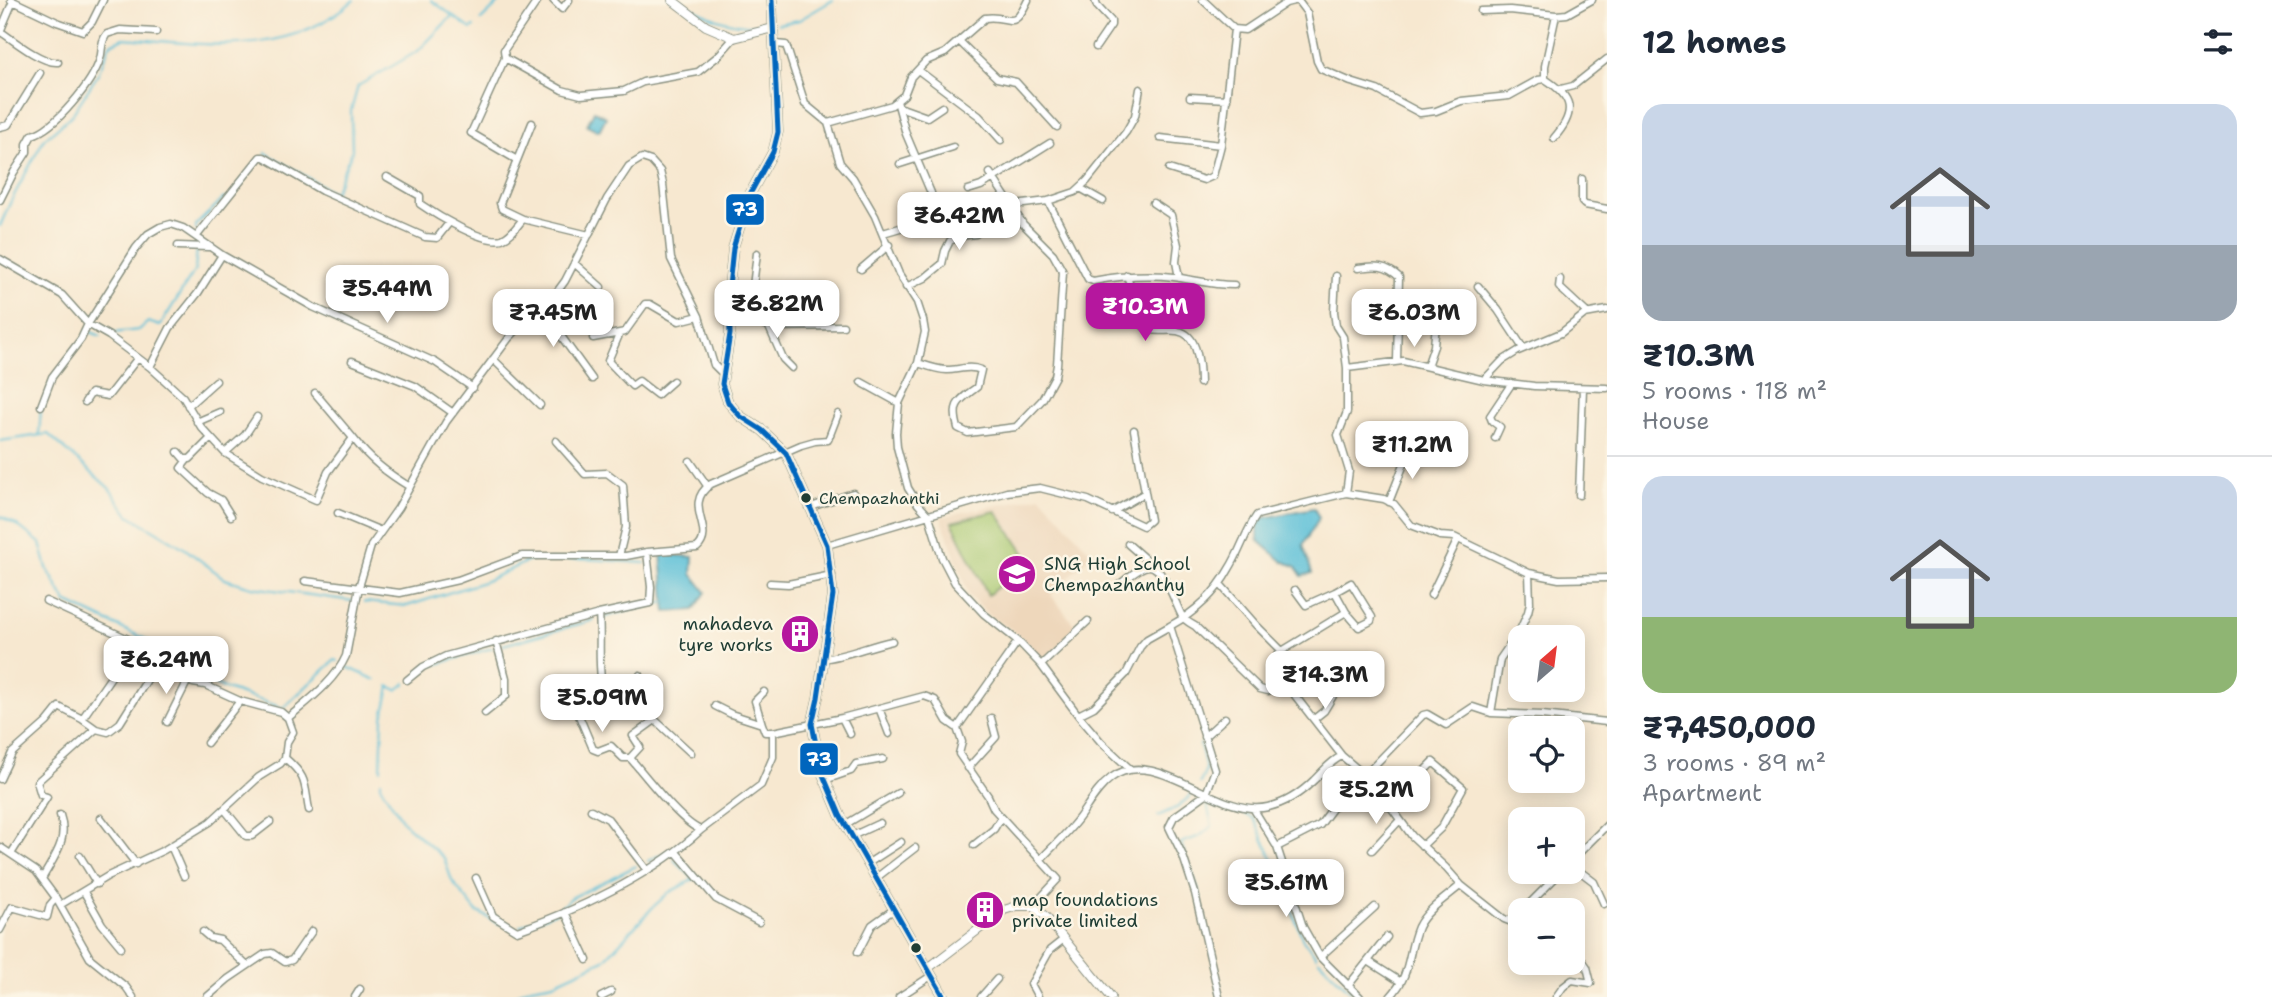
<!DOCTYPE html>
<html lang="en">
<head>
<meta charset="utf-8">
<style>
	:root { --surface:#fff; --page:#f2f2f3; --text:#1f2937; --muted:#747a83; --line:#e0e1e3; --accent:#b5179e }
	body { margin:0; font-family:"Shantell Sans",sans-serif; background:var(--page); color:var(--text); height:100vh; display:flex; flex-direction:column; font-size:26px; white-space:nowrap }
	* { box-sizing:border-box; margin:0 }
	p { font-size:23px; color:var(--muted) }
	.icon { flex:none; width:38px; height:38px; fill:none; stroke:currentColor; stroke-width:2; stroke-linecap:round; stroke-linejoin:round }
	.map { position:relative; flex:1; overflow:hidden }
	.sheet { display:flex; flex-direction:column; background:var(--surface); width:665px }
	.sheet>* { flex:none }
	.needle { width:46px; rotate:28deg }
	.fabs { position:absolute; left:1508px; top:625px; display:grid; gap:14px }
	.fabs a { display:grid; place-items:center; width:77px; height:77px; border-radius:14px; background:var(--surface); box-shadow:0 4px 18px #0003; font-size:35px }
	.price { position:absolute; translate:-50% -60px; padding:0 16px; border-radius:14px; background:#fff; color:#222; font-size:23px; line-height:46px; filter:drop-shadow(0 2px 4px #0008) }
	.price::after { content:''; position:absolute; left:50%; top:42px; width:21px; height:16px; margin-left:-10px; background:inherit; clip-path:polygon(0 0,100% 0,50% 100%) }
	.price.active { background:var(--accent); color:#fff }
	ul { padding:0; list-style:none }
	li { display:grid; align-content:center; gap:14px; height:371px; padding:0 35px }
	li+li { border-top:2px solid var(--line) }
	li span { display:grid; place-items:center; height:217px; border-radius:21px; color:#555 }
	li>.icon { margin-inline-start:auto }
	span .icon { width:126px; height:126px; fill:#fffc; stroke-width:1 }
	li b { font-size:30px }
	h2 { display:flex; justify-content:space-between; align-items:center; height:84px; padding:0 35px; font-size:30px }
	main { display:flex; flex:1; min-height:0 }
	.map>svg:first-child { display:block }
	.built { fill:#eed7bb }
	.green { fill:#a7c870; stroke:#638252; stroke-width:2 }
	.water { fill:#5abfd8; stroke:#3c7e86; stroke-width:2 }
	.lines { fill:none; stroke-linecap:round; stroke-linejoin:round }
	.stream { stroke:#5abfd8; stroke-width:2 }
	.minor-casing { stroke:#8b9282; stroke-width:9 }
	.tertiary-casing { stroke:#8b9282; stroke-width:10 }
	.secondary-casing { stroke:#8b9282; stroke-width:11 }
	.minor { stroke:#fff; stroke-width:6 }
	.tertiary { stroke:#fff; stroke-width:8 }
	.secondary { stroke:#fff; stroke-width:9 }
	.bus-1-casing { stroke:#fcf5e5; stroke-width:10 }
	.bus-1 { stroke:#0065bd; stroke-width:5 }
	.bus-dot { fill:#1f3d34; stroke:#fcf5e5; stroke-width:2.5 }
	.labels { text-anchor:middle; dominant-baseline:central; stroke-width:5; stroke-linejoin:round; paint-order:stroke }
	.bus-label { font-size:16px; fill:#1f3d34; stroke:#fcf5e5; text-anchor:start }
	.poi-label { font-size:18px; fill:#1f3d34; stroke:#fcf5e5; text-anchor:start }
	.line-badge { stroke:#fcf5e5; stroke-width:2.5 }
	.badge-label { font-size:19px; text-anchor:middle; font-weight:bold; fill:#fff }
</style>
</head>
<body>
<main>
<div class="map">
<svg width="1607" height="997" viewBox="0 0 1607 997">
	<rect width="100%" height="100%" fill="#fcf5e5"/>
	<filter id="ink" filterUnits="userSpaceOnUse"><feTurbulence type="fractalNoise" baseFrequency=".0143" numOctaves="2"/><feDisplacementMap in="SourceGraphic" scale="14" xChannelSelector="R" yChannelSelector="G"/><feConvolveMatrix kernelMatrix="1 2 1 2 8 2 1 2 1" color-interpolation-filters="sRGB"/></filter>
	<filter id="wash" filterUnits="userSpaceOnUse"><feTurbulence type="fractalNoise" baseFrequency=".00686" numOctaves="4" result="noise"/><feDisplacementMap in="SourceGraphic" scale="28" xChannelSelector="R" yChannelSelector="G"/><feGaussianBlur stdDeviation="1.57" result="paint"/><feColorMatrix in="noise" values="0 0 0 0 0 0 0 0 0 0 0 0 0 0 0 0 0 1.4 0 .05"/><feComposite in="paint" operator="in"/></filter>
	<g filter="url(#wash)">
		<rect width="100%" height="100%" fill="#f7e8d0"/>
		<path class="built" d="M 1041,496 L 1092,554 L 1051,595 L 1077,628 L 1044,661 L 1028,643 L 1010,628 L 991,617 L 969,596 L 941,517 Z"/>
		<path class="green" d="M 996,511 L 1030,561 L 988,595 L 952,522 Z"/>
		<path class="water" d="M 594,111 L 606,117 L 599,131 L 587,125 Z
			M 1314,508 L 1319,518 L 1303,545 L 1312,573 L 1302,576 L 1295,566 L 1282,561 L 1258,540 L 1258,519 Z
			M 661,554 L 693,557 L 692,574 L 706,592 L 694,610 L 666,612 Z"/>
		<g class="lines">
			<path class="stream" d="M 431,0 L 471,29 L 474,27
				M 681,2 C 709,16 729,27 761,25
				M 481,20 L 502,0
				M 778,24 L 799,20 L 833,0
				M 266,153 L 334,193 L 352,151 L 351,111 L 358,86 L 418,51 L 452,16
				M 0,226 L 11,201 L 44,139 L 72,115 L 98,74 L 110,44 L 124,38 C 207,44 286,60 354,0
				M 196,230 L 196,225 L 224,198
				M 88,331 L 101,336
				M 112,333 L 139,330 L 148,322 L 160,326 L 195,270 L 197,249
				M 39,435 L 41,409
				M 0,441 L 48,434 L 109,488 L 129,515 L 184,548 L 225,579 L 252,587 L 353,601
				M 0,516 L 17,525 L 40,543 L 47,568 L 66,602 L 147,640 L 185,670 L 226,689 L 283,708 L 335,660 L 338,661
				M 364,602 L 407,606 L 486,581 L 528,561 L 586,559 L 645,563
				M 605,617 L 665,602
				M 503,645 L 594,620
				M 434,665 L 492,648
				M 347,667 L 376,680
				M 389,686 L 397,690 L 406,683
				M 1200,744 L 1206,770 L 1200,783
				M 381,769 L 383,717 L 390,687
				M 381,781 L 381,787 L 405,824 L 444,858 L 452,881 L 476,911 L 500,924
				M 1158,816 L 1178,807 L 1193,793
				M 1185,854 L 1181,843 L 1200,836 L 1212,826 L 1207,804 L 1243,813 L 1254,819 L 1274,862 L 1303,940 L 1316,956
				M 648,861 L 666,852
				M 1188,862 L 1200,895 L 1205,924
				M 520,926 L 556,912 L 571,898 L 636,866
				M 1319,960 L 1350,991
				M 511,997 L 531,987 L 554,983 L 604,960 L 654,906 L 670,892 L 694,879 L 674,860"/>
		</g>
	</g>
	<g filter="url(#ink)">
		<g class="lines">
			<g class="minor-casing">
				<path id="minor" d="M 11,0 L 57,22 L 83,31 L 92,22 L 103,0
					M 538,0 L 504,50 L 505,58 L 562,90 L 581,95 L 624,91 L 643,82 L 698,72 L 718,56 L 734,38
					M 553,0 L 562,9 L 569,0
					M 1095,0 L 1097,6 L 1111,21 L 1111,25 L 1096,47
					M 1203,0 L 1234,29 L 1245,30 L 1286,3 L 1298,0
					M 1298,1 L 1307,13 L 1317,61 L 1321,69 L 1351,82 L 1377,90 L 1420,113 L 1436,111 L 1461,101 L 1509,96 L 1538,80 L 1545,79 C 1573,97 1577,112 1554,138
					M 1481,11 L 1510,10 L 1556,15 L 1567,14 L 1592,0
					M 0,31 C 14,41 43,64 58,62
					M 0,32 L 13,1
					M 959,41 L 997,78 L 1016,82 L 1057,127
					M 775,44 L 786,45 L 805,104 L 828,123
					M 505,58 L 471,133 L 517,160
					M 918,70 L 979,116 L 1001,140
					M 1545,79 L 1545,66 L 1556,15
					M 1561,89 L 1573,86 L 1607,59
					M 1190,97 L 1227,99
					M 897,101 L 906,134 L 931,193
					M 899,107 L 927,117 L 942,107
					M 828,123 L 840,163 L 853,178 L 875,216 L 899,274 L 917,302 L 923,320 L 925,332 L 918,363 L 899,403 L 896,433 L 897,447 L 908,488 L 918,504 L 929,516 L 942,558 L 955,583 L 984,614 L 1018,641 L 1041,665 L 1078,715 L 1094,707 L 1126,674 L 1140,647 L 1147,639 L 1170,626
					M 828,123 L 892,105 L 904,95 L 911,77 L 926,61 L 945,53 L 985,18 C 1011,14 1012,34 1028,0
					M 0,127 L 8,125 L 40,73
					M 1160,138 L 1221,145
					M 900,164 L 953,147
					M 1169,169 L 1204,180 L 1213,176 L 1221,145 L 1234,29
					M 387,177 L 420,196 L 420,204 C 436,215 483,244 502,239 C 511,236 517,226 523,219 L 589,235
					M 1582,179 L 1582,202 L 1585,205 L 1607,209
					M 1080,188 L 1103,201
					M 968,190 L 981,186 L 1050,143
					M 0,200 L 14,172 L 27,152 L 27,144 L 32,135 C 55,129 93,82 100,59 C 103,49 100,42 107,34 L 120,30 L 156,32
					M 1048,201 L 1088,279 L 1093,281 C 1120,276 1147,274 1174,277 C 1195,280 1213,285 1234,285
					M 1153,203 L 1171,215 L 1178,245 L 1176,262 L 1179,278
					M 523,219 L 502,209 L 500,203 L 532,123
					M 883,233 L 900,228
					M 196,237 L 260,157 L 264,157 L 322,191 L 425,237 L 437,238 L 449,223
					M 178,246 L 208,247
					M 0,259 L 62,295 L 88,324 L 109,336 L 150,367 L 183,397 L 201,427 L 225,453 L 262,476 L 316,500 L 328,472 L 353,438 C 370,460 387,473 410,487
					M 574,263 L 601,287
					M 1358,268 C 1376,265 1386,265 1399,277 L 1397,361
					M 861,269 L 889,245
					M 1127,275 L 1141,323 C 1158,347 1199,300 1200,383
					M 1336,276 L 1334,312 L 1336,326 L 1343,337 L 1347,368
					M 1560,279 L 1559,287 L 1587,313
					M 1478,286 L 1498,310 L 1523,348
					M 906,287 L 925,278 L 942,264 L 945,251 L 950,241 L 960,236 L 976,234 L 1007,206 L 1048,201 L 1075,192 L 1087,181 L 1126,132 L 1135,116 L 1140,89
					M 730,297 L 752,317 L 769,327 L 843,326
					M 551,300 L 561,336 L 592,379
					M 751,303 L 757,253
					M 504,304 L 524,321
					M 742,307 L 775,299 L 811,294
					M 769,327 L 783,359 L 792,368
					M 619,335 L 608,361 L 632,386 L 639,381 L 657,395 L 673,381
					M 593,338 L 625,332 L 645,304 L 650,304 L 679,321 L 699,316
					M 493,359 L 540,405
					M 352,361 L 415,386 L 453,413
					M 918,363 C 927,366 938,370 947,370 C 959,370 969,365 981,370 L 977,387 C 959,401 951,403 958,428 L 968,433 L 1016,427 L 1042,400 L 1055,376 L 1057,365 L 1063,272 L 1053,254 L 1023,224 L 990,173
					M 1427,366 L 1434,346 L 1437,313
					M 150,367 L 170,328 L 198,293 L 222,255
					M 1484,380 L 1534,386 L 1607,388
					M 861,382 L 899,403
					M 315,393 L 353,438
					M 85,402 L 91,393 L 108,396 L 137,359
					M 41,406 L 52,377 L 81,339 L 88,324 L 136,248 L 148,234 L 160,227 L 171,224 L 183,228 L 222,255 L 313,307 L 435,362 L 473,388
					M 188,406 L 216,381
					M 197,422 L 220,412
					M 1495,438 L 1500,427 L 1492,421 L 1490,416 L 1512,383
					M 556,441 L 585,474 L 607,473 L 623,485 L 626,527 L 619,556
					M 178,452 L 184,459 L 190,459 L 210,439
					M 225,453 L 245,435 L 257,417
					M 187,460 L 181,468 L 208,493 L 221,500 L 231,516
					M 690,461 L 708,487
					M 1346,493 L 1349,471 L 1338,435 L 1347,412 L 1347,368 L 1403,361 L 1484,380 L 1502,361 L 1518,351 L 1561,333 L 1585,314 L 1607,310
					M 1579,495 L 1583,388
					M 1389,502 L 1410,449
					M 811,507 L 853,493
					M 1112,512 L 1145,493
					M 338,513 L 381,531
					M 1128,544 L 1153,566
					M 827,545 L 1007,492 L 1040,488 L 1088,500 L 1143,526 L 1150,520 L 1134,430
					M 305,581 L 400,593 L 458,580 L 522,556 L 626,556 L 647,552 L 697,548 C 717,530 681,505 711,484 L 801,445 L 815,441 L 828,440 L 838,414
					M 770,583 L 788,584 L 832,575
					M 1120,584 C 1127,579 1140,566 1149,566 C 1164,566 1176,606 1182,616 C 1185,621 1190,623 1195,626 L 1260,689 L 1268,691 L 1286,684 L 1275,666 L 1278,654 L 1282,651 L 1346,612 L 1359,627 L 1371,621 L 1372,617 L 1351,583 L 1335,592 L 1346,612
					M 1220,584 L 1256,625 L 1282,651
					M 1295,590 L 1306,605 L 1335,592
					M 1431,595 L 1458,539
					M 46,601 L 139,644 L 179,676 L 193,683 L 205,685 L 240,701 L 281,712 L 288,718
					M 599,614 L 650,603 L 651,587 L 647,552
					M 135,642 L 82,719 L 96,729 L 108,732 L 120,723 L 160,659
					M 823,659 C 846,656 869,646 892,641
					M 1041,665 L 1088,621
					M 407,680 L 423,667 L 446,656 L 599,614 C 602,646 594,682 612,710 L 637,691 L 640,675
					M 1286,684 L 1342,756
					M 715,706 L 731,714 L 762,724 L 765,732 L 773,732
					M 879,708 L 889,734
					M 577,711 L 593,749 L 598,751 L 611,746 L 623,758 L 630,758
					M 485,713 L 506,696 L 506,678 L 496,641
					M 1491,713 L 1500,659 L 1520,630 L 1528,612 L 1530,603 L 1529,573
					M 1078,715 L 1101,742 L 1130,769
					M 842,718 L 850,734
					M 1314,719 L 1324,711 L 1333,696
					M 167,722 L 188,680
					M 762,724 L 755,701 L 764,692
					M 957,728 L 1018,641
					M 1204,737 L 1225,718
					M 207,743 L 240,701
					M 691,753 L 655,720 L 633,736 L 640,747 L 630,758 C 646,776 681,823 701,830 L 761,785 L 773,757 L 773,732 L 842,718 L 924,696 L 935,700 L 947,721 L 957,728 L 962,742 L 959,754 L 988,796 L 994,809 L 1058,879 L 1033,906
					M 285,758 C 308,778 304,783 309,810
					M 968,768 L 996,737 L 991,718
					M 1366,773 L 1412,836 L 1446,868 L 1461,885 L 1504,919 L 1509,921 L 1521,912
					M 0,779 L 12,753 L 47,722 L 59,707 L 82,719
					M 825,780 L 851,771 L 856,764 L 883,759
					M 1389,807 L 1433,762 L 1463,788 L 1441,828 L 1422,846
					M 1253,808 L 1277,847 L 1303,927 L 1320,957 L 1360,997
					M 225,810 L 246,836 L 252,836 L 270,822
					M 591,810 L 608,819 L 646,869
					M 101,818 L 136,864
					M 846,824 L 898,793
					M 852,836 L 880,823
					M 974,845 L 994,829 L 1001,817
					M 171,846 L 184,876
					M 0,847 L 36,871 L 56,898 L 90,958 L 126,987 L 133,997
					M 1277,847 L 1320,825 L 1349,786 L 1362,773
					M 1372,850 L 1399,821
					M 676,852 L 716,899 L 759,922
					M 11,854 L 47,797 L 41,795 L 37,782 L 96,729
					M 80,856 L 97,884
					M 1041,859 C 1054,845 1070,831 1081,815 C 1090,802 1098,788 1111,778 C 1155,744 1218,819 1268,807 C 1286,803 1301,793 1314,780 C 1323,772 1330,761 1342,756 L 1362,773 L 1369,771 L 1423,715 L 1427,714 L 1446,725 L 1473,707 L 1491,713 L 1542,715 L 1607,722
					M 1573,859 L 1607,825
					M 867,864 L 901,842
					M 1573,866 L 1594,882 L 1604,904
					M 476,878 L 493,916 L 517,931 C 582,908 650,877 701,830
					M 876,878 L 915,848
					M 42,879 C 54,857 69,840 60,815
					M 84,892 L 102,924 L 121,947
					M 60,905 L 108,876 L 164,850 L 210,822 L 259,777 L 280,764 L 285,758 L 287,742 L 293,732 L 288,718 C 309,700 335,681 346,656 L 359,587 L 371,546 L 398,508 L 446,422 L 509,338 L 543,303 L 551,300 L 565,281 L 607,199 L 629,166 L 642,158 L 651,161 L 660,171 L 663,184 L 671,259 L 699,316 L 714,365 L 723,374
					M 1523,910 L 1561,872
					M 565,912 L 587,960
					M 0,930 L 12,907 L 47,917 L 50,905 L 56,898
					M 203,932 L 210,938 L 220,940 L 247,966
					M 858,952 L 872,925 L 893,910
					M 1320,957 L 1375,907
					M 1368,961 L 1401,982
					M 1348,986 L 1387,937
					M 207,997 L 228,979 L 265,954 L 272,953 L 285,962 L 292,960 L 312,931
					M 355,997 L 360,989
					M 601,997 L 611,992
					M 899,997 L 931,976
					M 981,997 L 997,979
					M 1038,997 L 1031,984 L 1050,950 L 1064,939
					M 1219,997 L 1195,893 L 1183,856 L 1169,827 L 1174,817 L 1206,794 L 1215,770 L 1170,626 C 1194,613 1216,593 1229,569 C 1240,552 1245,532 1257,515 L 1346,493 L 1384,499 L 1394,504 L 1411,525 L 1440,536 L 1454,537 L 1529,573 L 1559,579 L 1607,578
					M 1390,997 C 1412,974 1407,953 1418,927 C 1426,910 1447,897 1461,885
					M 1556,997 L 1563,987 L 1572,980 L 1591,983 L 1587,967 L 1575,950"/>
			</g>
			<g class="tertiary-casing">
				<path id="tertiary" d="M 672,0 L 706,26 L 734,38 L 773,28
					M 927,969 L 1004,910 L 1017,906 L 1033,906 L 1046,917 L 1111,997"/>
			</g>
			<g class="secondary-casing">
				<path id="secondary" d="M 772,0 L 778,132 L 773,152 L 750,194 L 733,248 L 729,287 L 730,334 L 722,384 L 728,402 L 740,416 L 762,430 L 786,453 L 827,545 L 833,595 L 818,698 L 812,724 L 821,770 L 840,815 L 944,997"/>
			</g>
			<use href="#minor" class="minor"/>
			<use href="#tertiary" class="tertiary"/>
			<use href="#secondary" class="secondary"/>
			<g class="bus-1-casing">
				<path id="bus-1" d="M 772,0 L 778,132 L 773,152 L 750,194 L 733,248 L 729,287 L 730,334 L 722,384 L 728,402 L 740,416 L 762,430 L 786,453 L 827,545 L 833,595 L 818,698 L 812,724 L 821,770 L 840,815 L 944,997"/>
			</g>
			<use href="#bus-1" class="bus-1"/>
		</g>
	</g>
	<defs>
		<g id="school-disc" transform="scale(2.0125)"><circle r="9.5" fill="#b5179e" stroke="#fcf5e5"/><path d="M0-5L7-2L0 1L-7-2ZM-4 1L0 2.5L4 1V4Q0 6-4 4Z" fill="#fff"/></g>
		<g id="building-disc" transform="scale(2.0125)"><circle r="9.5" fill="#b5179e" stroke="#fcf5e5"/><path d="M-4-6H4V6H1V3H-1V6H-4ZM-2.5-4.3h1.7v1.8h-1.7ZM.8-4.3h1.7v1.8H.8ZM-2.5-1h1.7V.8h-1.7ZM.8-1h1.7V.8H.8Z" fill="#fff"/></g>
	</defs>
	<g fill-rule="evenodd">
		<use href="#school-disc" x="1017" y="574"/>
		<use href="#building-disc" x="800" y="634"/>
		<use href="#building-disc" x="985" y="910"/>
	</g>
	<g class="bus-dot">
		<circle cx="806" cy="498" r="6"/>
		<circle cx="916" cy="948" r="6"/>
	</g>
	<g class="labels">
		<g class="bus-label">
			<text x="819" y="498">Chempazhanthi</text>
		</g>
		<g class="poi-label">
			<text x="1044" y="564">SNG High School<tspan x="1044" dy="21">Chempazhanthy</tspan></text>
			<text x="773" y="624" text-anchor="end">mahadeva<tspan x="773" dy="21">tyre works</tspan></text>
			<text x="1012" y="900">map foundations<tspan x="1012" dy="21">private limited</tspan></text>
		</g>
	</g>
	<g class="line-badge">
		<rect x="725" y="193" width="40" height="33" rx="7" fill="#0065bd"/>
		<rect x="799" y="742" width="40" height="34" rx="7" fill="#0065bd"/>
	</g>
	<g class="badge-label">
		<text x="745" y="216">73</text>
		<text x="819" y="766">73</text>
	</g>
</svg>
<div class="fabs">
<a><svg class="needle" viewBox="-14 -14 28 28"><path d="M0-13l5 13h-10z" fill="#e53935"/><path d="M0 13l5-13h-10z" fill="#747a83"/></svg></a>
<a><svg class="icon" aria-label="locate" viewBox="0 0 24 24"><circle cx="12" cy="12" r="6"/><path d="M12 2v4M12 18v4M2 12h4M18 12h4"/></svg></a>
<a>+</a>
<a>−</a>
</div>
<b class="price" style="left:959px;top:252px">₹6.42M</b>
<b class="price" style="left:387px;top:325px">₹5.44M</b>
<b class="price" style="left:777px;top:340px">₹6.82M</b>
<b class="price active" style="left:1145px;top:343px">₹10.3M</b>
<b class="price" style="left:553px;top:349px">₹7.45M</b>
<b class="price" style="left:1414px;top:349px">₹6.03M</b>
<b class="price" style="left:1412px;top:481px">₹11.2M</b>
<b class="price" style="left:166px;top:696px">₹6.24M</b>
<b class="price" style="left:1325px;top:711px">₹14.3M</b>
<b class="price" style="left:602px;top:734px">₹5.09M</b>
<b class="price" style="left:1376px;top:826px">₹5.2M</b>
<b class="price" style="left:1286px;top:919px">₹5.61M</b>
</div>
<section class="sheet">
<h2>12 homes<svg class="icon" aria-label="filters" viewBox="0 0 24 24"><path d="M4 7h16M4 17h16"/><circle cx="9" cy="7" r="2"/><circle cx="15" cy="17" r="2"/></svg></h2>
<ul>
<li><span style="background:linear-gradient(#c9d6e8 65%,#9aa5b1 0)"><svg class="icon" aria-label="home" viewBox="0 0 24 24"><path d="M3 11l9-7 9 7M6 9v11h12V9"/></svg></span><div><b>₹10.3M</b><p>5 rooms · 118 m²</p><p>House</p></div></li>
<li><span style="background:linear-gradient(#c9d6e8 65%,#8fb573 0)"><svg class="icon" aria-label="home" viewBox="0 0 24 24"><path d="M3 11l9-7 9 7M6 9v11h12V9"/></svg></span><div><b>₹7,450,000</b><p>3 rooms · 89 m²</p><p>Apartment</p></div></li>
</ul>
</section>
</main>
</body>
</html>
